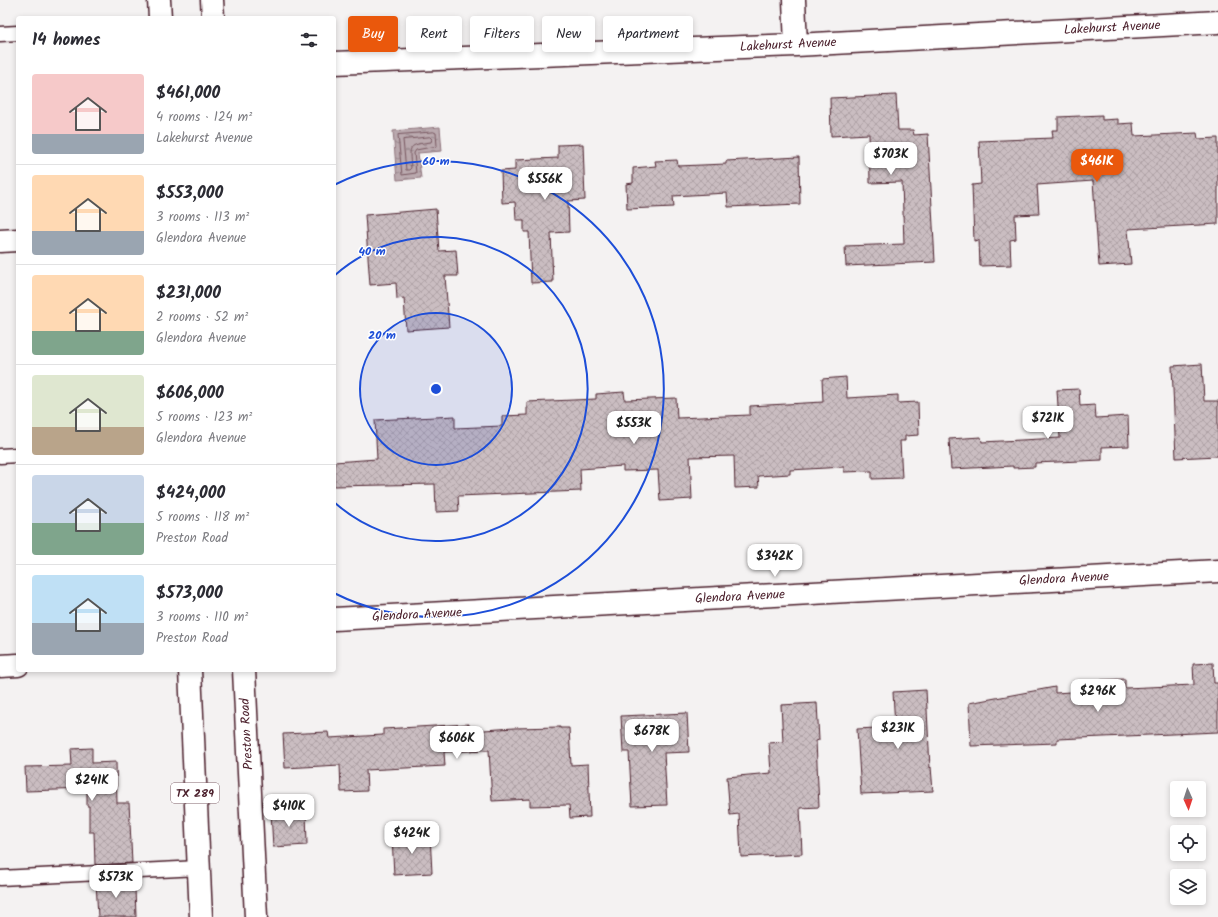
<!DOCTYPE html>
<html lang="en">
<head>
<meta charset="utf-8">
<style>
	:root { --surface:#fff; --page:#f2f2f3; --text:#2b2b33; --muted:#7c7c81; --line:#e1e1e2; --accent:#ea580c }
	body { margin:0; font-family:Kalam,sans-serif; background:var(--page); color:var(--text); height:100vh; display:flex; flex-direction:column; font-size:15px; white-space:nowrap }
	* { box-sizing:border-box; margin:0 }
	p { font-size:13px; color:var(--muted) }
	.icon { flex:none; width:22px; height:22px; fill:none; stroke:currentColor; stroke-width:2; stroke-linecap:round; stroke-linejoin:round }
	.map { position:relative; flex:1; overflow:hidden }
	.panel { position:absolute; left:16px; top:16px; width:320px; height:656px; display:flex; flex-direction:column; background:var(--surface); border-radius:4px; box-shadow:0 2px 6px #0003 }
	.panel>* { flex:none }
	.banner { position:absolute; left:348px; top:16px; width:380px; height:36px; display:flex; gap:8px }
	.needle { width:26px; rotate:177deg }
	.tools { position:absolute; left:1170px; top:781px; display:grid; gap:8px }
	.tools a { display:grid; place-items:center; width:36px; height:36px; border-radius:4px; background:var(--surface); box-shadow:0 2px 6px #0003; font-size:20px }
	.price { position:absolute; translate:-50% -34px; padding:0 9px; border-radius:8px; background:#fff; color:#222; font-size:13px; line-height:26px; filter:drop-shadow(0 1px 2px #0008) }
	.price::after { content:''; position:absolute; left:50%; top:24px; width:12px; height:9px; margin-left:-6px; background:inherit; clip-path:polygon(0 0,100% 0,50% 100%) }
	.price.selected { background:var(--accent); color:#fff }
	ul { padding:0; list-style:none }
	li { display:flex; align-items:center; gap:12px; height:100px; padding:0 16px }
	li+li { border-top:1px solid var(--line) }
	li span { display:grid; place-items:center; flex:none; width:112px; height:80px; border-radius:4px; color:#555 }
	li>.icon { margin-inline-start:auto }
	span .icon { width:48px; height:48px; fill:#fffc; stroke-width:1 }
	li b { font-size:17px }
	h2 { display:flex; justify-content:space-between; align-items:center; height:48px; padding:0 16px; font-size:17px }
	.tag { padding:0 14px; border-radius:4px; background:var(--surface); box-shadow:0 2px 6px #0003; font-size:14px; line-height:36px }
	.tag.selected { background:var(--accent); color:#fff }
	.map>svg:first-child { display:block }
	.water { fill:url(#water-ripples); stroke:#8d727a }
	.lines { fill:none; stroke-linecap:round; stroke-linejoin:round }
	.shore { stroke:#77565f; stroke-width:1 }
	.building { fill:url(#building-cross-hatch); stroke:#4a1f2b }
	.lane-casing { stroke:#4a1f2b; stroke-width:17 }
	.street-casing { stroke:#4a1f2b; stroke-width:25 }
	.primary-casing { stroke:#4a1f2b; stroke-width:25 }
	.lane { stroke:#fff; stroke-width:14 }
	.street { stroke:#fff; stroke-width:22 }
	.primary { stroke:#fff; stroke-width:22 }
	.ring { fill:none; stroke:#1d4ed8; stroke-width:2 }
	.labels { text-anchor:middle; dominant-baseline:central; stroke-width:3; stroke-linejoin:round; paint-order:stroke }
	.shield { fill:#fff; stroke:#80626b; stroke-width:1 }
	.shield-label { font-size:12px; font-weight:bold; fill:#4a1f2b }
	.street-label { font-size:13px; fill:#4a1f2b; stroke:#fff }
	.centre { fill:#1d4ed8; stroke:#fff; stroke-width:2 }
	.ring-label { font-size:12px; text-anchor:middle; font-weight:bold; fill:#1d4ed8; stroke:#fff; stroke-width:3; stroke-linejoin:round; paint-order:stroke }
</style>
</head>
<body>
<div class="map">
<svg width="1218" height="917" viewBox="0 0 1218 917">
	<defs>
		<pattern id="water-ripples" width="26" height="14" patternUnits="userSpaceOnUse"><rect width="26" height="14" fill="#baa9ae"/><path d="M2 4q2-2 4 0t4 0M15 11q2-2 4 0t4 0" fill="none" stroke="#99898e"/></pattern>
		<pattern id="building-cross-hatch" width="8" height="8" patternUnits="userSpaceOnUse"><rect width="8" height="8" fill="#cabdc1"/><path d="M0 0l8 8M0 8l8-8" fill="none" stroke="#afa2a6"/></pattern>
	</defs>
	<rect width="100%" height="100%" fill="#f4f2f2"/>
	<filter id="ink" filterUnits="userSpaceOnUse"><feTurbulence type="fractalNoise" baseFrequency=".025" numOctaves="2"/><feDisplacementMap in="SourceGraphic" scale="8" xChannelSelector="R" yChannelSelector="G"/><feConvolveMatrix kernelMatrix="1 2 1 2 8 2 1 2 1" color-interpolation-filters="sRGB"/></filter>
	<g filter="url(#ink)">
		<path class="water" d="M 440,127 L 442,151 L 418,153 L 421,178 L 397,180 L 393,131 Z"/>
		<g class="lines">
			<path class="shore" d="M 434,132 L 436,133 L 437,146 L 416,150 L 414,153 L 416,173 L 402,175 L 398,135 Z
				M 430,137 L 432,139 L 431,142 C 408,145 409,145 411,168 L 409,170 L 406,170 L 403,140 Z"/>
		</g>
		<path class="building" d="M 896,95 L 898,130 L 913,130 L 914,135 L 928,134 L 935,262 L 846,266 L 845,246 L 904,244 L 902,182 L 870,183 L 869,134 L 831,136 L 830,98 Z
			M 1102,115 L 1102,120 L 1118,119 L 1118,124 L 1133,123 L 1134,136 L 1197,133 L 1198,139 L 1218,138 L 1218,224 L 1128,229 L 1131,264 L 1099,266 L 1093,181 L 1037,185 L 1039,214 L 1015,215 L 1016,239 L 1010,240 L 1011,265 L 980,266 L 979,240 L 974,241 L 972,185 L 981,184 L 979,141 L 1053,138 L 1052,130 L 1058,130 L 1058,117 Z
			M 583,144 L 585,200 L 568,201 L 569,232 L 551,233 L 553,282 L 531,283 L 529,232 L 524,232 L 524,220 L 516,220 L 515,202 L 502,203 L 501,171 L 515,170 L 515,160 L 558,158 L 558,145 Z
			M 799,157 L 800,204 L 728,207 L 727,193 L 673,196 L 674,207 L 627,209 L 626,184 L 633,183 L 633,168 L 656,166 L 655,161 L 677,160 L 678,166 L 726,164 L 726,161 Z
			M 436,209 L 439,251 L 456,250 L 458,276 L 445,276 L 449,327 L 406,330 L 404,298 L 397,299 L 396,283 L 370,285 L 365,215 Z
			M 1202,364 L 1204,401 L 1218,401 L 1218,456 L 1176,458 L 1172,366 Z
			M 846,377 L 847,398 L 898,395 L 898,403 L 918,402 L 919,435 L 905,436 L 905,441 L 900,441 L 902,478 L 872,479 L 872,471 L 844,472 L 844,467 L 790,470 L 790,474 L 758,476 L 759,487 L 735,488 L 734,456 L 690,457 L 692,499 L 660,501 L 658,470 L 623,471 L 623,466 L 580,469 L 581,491 L 458,496 L 459,511 L 436,512 L 435,484 L 334,486 L 334,462 L 377,459 L 375,420 L 455,416 L 455,428 L 502,426 L 502,416 L 527,415 L 527,402 L 596,399 L 596,394 L 624,392 L 625,400 L 676,398 L 677,418 L 750,415 L 750,406 L 823,402 L 822,379 Z
			M 1079,389 L 1080,406 L 1095,405 L 1096,418 L 1128,416 L 1129,446 L 1102,447 L 1102,460 L 1035,463 L 1035,467 L 1013,468 L 1013,466 L 951,469 L 949,439 L 981,437 L 982,442 L 1060,438 L 1057,390 Z
			M 1213,663 L 1214,683 L 1218,683 L 1218,732 L 1057,739 L 1057,743 L 971,746 L 969,703 L 1055,687 L 1055,693 L 1102,690 L 1101,680 L 1125,679 L 1125,688 L 1194,685 L 1193,664 Z
			M 926,690 L 930,768 L 931,767 L 933,791 L 861,794 L 857,729 L 895,727 L 893,692 Z
			M 817,703 L 819,740 L 816,741 L 819,807 L 800,808 L 802,854 L 741,857 L 739,814 L 730,815 L 727,777 L 771,773 L 769,743 L 783,742 L 781,705 Z
			M 687,713 L 689,752 L 664,753 L 667,805 L 632,806 L 629,752 L 623,752 L 621,716 Z
			M 469,724 L 469,731 L 514,728 L 560,727 L 560,728 L 569,728 L 571,765 L 588,764 L 590,817 L 570,818 L 569,805 L 530,806 L 530,799 L 492,801 L 489,750 L 444,752 L 445,766 L 366,770 L 367,791 L 341,792 L 340,765 L 285,768 L 283,734 L 328,732 L 329,738 L 383,735 L 383,729 Z
			M 92,748 L 92,763 L 116,762 L 117,803 L 129,803 L 132,863 L 95,865 L 94,832 L 89,832 L 89,806 L 87,806 L 87,789 L 26,791 L 25,767 L 72,766 L 71,749 Z
			M 306,810 L 307,845 L 273,847 L 271,812 Z
			M 430,835 L 432,873 L 394,875 L 392,837 Z
			M 132,880 L 133,888 L 135,888 L 136,917 L 98,917 L 96,882 Z"/>
		<g class="lines">
			<g class="lane-casing">
				<path id="lane" d="M 0,34 L 18,33
					M 0,456 L 18,455
					M 0,878 L 199,868"/>
			</g>
			<g class="street-casing">
				<path id="street" d="M 794,0 L 796,45
					M 334,63 L 796,45 L 1218,22
					M 0,241 L 18,240
					M 334,619 L 1218,571
					M 0,666 L 18,665"/>
			</g>
			<g class="primary-casing">
				<path id="primary" d="M 159,0 L 160,18
					M 212,0 L 213,18
					M 190,670 L 201,917
					M 244,670 L 256,917"/>
			</g>
			<use href="#lane" class="lane"/>
			<use href="#street" class="street"/>
			<use href="#primary" class="primary"/>
		</g>
	</g>
	<circle cx="436" cy="389" r="76" fill="#1d4ed8" fill-opacity=".12"/>
	<g class="ring">
		<circle cx="436" cy="389" r="76"/>
		<path d="M334 276A152 152 0 1 1 334 502"/>
		<path d="M334 185A228 228 0 1 1 334 593"/>
	</g>
	<g class="labels">
		<rect class="shield" x="171" y="783" width="48" height="20" rx="3"/>
		<g class="shield-label">
			<text x="195" y="793">TX 289</text>
		</g>
		<g class="street-label">
			<text transform="translate(1112 28) rotate(-3)">Lakehurst Avenue</text>
			<text transform="translate(788 45) rotate(-3)">Lakehurst Avenue</text>
			<text transform="translate(1064 579) rotate(-3)">Glendora Avenue</text>
			<text transform="translate(740 597) rotate(-3)">Glendora Avenue</text>
			<text transform="translate(417 615) rotate(-3)">Glendora Avenue</text>
			<text transform="translate(247 734) rotate(-93)">Preston Road</text>
		</g>
	</g>
	<circle cx="436" cy="389" r="6" class="centre"/>
	<g class="ring-label">
		<text x="436" y="165">60 m</text>
		<text x="372" y="255">40 m</text>
		<text x="382" y="339">20 m</text>
	</g>
</svg>
<div class="tools">
<a><svg class="needle" viewBox="-14 -14 28 28"><path d="M0-13l5 13h-10z" fill="#e53935"/><path d="M0 13l5-13h-10z" fill="#7c7c81"/></svg></a>
<a><svg class="icon" aria-label="locate" viewBox="0 0 24 24"><circle cx="12" cy="12" r="6"/><path d="M12 2v4M12 18v4M2 12h4M18 12h4"/></svg></a>
<a><svg class="icon" aria-label="layers" viewBox="0 0 24 24"><path d="M12 4l9 5-9 5-9-5zM3 14l9 5 9-5"/></svg></a>
</div>
<b class="price" style="left:891px;top:176px">$703K</b>
<b class="price selected" style="left:1097px;top:183px">$461K</b>
<b class="price" style="left:545px;top:201px">$556K</b>
<b class="price" style="left:1048px;top:440px">$721K</b>
<b class="price" style="left:634px;top:445px">$553K</b>
<b class="price" style="left:775px;top:578px">$342K</b>
<b class="price" style="left:1098px;top:713px">$296K</b>
<b class="price" style="left:898px;top:750px">$231K</b>
<b class="price" style="left:652px;top:753px">$678K</b>
<b class="price" style="left:457px;top:760px">$606K</b>
<b class="price" style="left:92px;top:802px">$241K</b>
<b class="price" style="left:289px;top:828px">$410K</b>
<b class="price" style="left:412px;top:855px">$424K</b>
<b class="price" style="left:116px;top:899px">$573K</b>
<div class="banner">
<a class="tag selected">Buy</a>
<a class="tag">Rent</a>
<a class="tag">Filters</a>
<a class="tag">New</a>
<a class="tag">Apartment</a>
</div>
<section class="panel">
<h2>14 homes<svg class="icon" aria-label="filters" viewBox="0 0 24 24"><path d="M4 7h16M4 17h16"/><circle cx="9" cy="7" r="2"/><circle cx="15" cy="17" r="2"/></svg></h2>
<ul>
<li><span style="background:linear-gradient(#f6c9c9 75%,#9aa5b1 0)"><svg class="icon" aria-label="home" viewBox="0 0 24 24"><path d="M3 11l9-7 9 7M6 9v11h12V9"/></svg></span><div><b>$461,000</b><p>4 rooms · 124 m²</p><p>Lakehurst Avenue</p></div></li>
<li><span style="background:linear-gradient(#ffd9b3 70%,#9aa5b1 0)"><svg class="icon" aria-label="home" viewBox="0 0 24 24"><path d="M3 11l9-7 9 7M6 9v11h12V9"/></svg></span><div><b>$553,000</b><p>3 rooms · 113 m²</p><p>Glendora Avenue</p></div></li>
<li><span style="background:linear-gradient(#ffd9b3 70%,#7fa58c 0)"><svg class="icon" aria-label="home" viewBox="0 0 24 24"><path d="M3 11l9-7 9 7M6 9v11h12V9"/></svg></span><div><b>$231,000</b><p>2 rooms · 52 m²</p><p>Glendora Avenue</p></div></li>
<li><span style="background:linear-gradient(#dfe7d0 65%,#b9a48a 0)"><svg class="icon" aria-label="home" viewBox="0 0 24 24"><path d="M3 11l9-7 9 7M6 9v11h12V9"/></svg></span><div><b>$606,000</b><p>5 rooms · 123 m²</p><p>Glendora Avenue</p></div></li>
<li><span style="background:linear-gradient(#c9d6e8 60%,#7fa58c 0)"><svg class="icon" aria-label="home" viewBox="0 0 24 24"><path d="M3 11l9-7 9 7M6 9v11h12V9"/></svg></span><div><b>$424,000</b><p>5 rooms · 118 m²</p><p>Preston Road</p></div></li>
<li><span style="background:linear-gradient(#bfe0f5 60%,#9aa5b1 0)"><svg class="icon" aria-label="home" viewBox="0 0 24 24"><path d="M3 11l9-7 9 7M6 9v11h12V9"/></svg></span><div><b>$573,000</b><p>3 rooms · 110 m²</p><p>Preston Road</p></div></li>
</ul>
</section>
</div>
</body>
</html>
